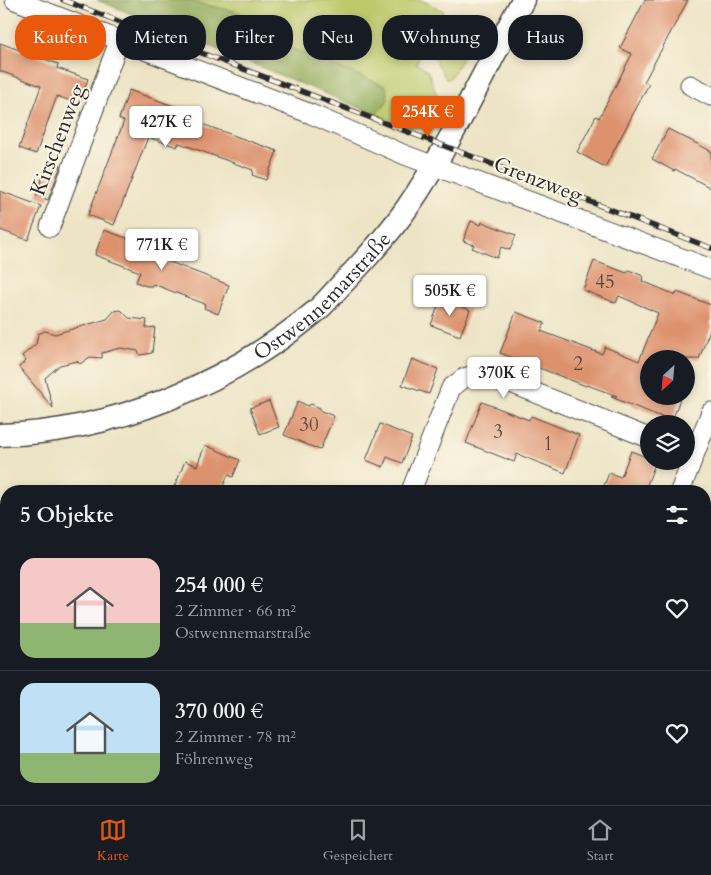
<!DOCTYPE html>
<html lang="de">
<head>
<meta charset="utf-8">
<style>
	:root { --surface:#171b24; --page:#242831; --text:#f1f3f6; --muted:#9ea1a6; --line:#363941; --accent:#ea580c }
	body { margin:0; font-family:Cardo,serif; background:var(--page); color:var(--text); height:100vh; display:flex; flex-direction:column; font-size:19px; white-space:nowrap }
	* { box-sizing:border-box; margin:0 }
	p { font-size:16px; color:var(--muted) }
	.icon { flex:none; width:28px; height:28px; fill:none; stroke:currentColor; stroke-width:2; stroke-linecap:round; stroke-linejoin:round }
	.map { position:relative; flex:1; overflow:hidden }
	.sheet { position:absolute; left:0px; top:485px; width:711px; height:320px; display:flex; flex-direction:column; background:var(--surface); border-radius:20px 20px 0 0; box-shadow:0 2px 8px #0003 }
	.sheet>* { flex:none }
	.guide { position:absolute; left:15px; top:15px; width:681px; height:45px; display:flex; gap:10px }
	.needle { width:32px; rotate:206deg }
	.controls { position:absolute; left:640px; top:350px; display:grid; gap:10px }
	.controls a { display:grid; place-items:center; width:55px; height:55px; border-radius:50%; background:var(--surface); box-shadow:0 2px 8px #0003; font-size:25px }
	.price { position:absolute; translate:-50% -42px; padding:0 11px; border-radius:5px; background:#fff; color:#222; font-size:16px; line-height:32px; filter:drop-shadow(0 1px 2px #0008) }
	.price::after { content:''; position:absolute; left:50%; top:30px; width:15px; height:11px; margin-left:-8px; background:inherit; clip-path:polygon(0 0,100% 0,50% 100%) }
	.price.active { background:var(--accent); color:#fff }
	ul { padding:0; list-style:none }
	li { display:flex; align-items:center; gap:15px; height:125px; padding:0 20px }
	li+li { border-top:1px solid var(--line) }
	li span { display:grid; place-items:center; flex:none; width:140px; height:100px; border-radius:15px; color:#555 }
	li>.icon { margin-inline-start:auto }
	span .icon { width:60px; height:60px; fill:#fffc; stroke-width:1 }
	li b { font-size:21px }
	h2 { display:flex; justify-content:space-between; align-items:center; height:60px; padding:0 20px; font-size:21px }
	.tag { padding:0 18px; border-radius:20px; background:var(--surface); box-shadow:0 2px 8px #0003; font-size:18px; line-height:45px }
	.tag.active { background:var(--accent); color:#fff }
	.tabs { display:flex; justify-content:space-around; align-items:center; height:70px; border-top:1px solid var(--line); background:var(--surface); font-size:14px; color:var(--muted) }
	.tabs a { display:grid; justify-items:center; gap:2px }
	.tabs .active { color:var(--accent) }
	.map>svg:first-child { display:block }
	.green { fill:#bbc96b; stroke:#737a4b }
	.forest { fill:#94ad5f; stroke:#606c45 }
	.building { fill:#dd926e }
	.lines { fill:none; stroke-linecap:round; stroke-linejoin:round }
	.minor-casing { stroke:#484742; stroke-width:21 }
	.tertiary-casing { stroke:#484742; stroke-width:25 }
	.minor { stroke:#fff; stroke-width:19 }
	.tertiary { stroke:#fff; stroke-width:22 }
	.rail-casing { stroke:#2b2b2b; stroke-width:5.5 }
	.rail { stroke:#fcf5e5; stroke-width:4; stroke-dasharray:11; stroke-linecap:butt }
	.labels { text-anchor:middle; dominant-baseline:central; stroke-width:4; stroke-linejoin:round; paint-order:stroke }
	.number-label { font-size:19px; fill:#58453c }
	.street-label { font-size:21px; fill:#2b2b2b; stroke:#fcf5e5 }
</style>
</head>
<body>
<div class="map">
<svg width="711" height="805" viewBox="0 0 711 805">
	<rect width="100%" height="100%" fill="#fcf5e5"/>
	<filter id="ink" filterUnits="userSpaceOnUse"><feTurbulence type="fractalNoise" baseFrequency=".02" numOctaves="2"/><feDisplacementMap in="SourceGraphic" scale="10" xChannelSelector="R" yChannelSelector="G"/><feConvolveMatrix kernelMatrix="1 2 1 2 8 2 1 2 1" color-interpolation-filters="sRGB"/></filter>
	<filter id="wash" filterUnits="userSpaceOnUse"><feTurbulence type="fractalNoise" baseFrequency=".0096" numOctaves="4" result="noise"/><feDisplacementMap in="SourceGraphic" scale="20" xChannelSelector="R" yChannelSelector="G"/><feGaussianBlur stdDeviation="1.12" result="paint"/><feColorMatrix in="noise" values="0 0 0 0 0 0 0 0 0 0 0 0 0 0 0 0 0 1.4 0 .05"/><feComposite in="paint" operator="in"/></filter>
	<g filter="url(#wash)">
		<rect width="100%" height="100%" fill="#ece4c5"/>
		<path class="green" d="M 168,0 L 421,0 L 444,11 L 416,63 L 428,71 L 438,98 L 434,110 L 421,127 L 409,127 L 375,114 L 381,109 Z
			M 459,47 L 464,47 C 465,57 456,68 451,77 L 449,79 L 446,79 L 434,58 L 428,54 L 429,53 L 438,52 Z"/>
		<path class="forest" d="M 97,0 L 184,0 L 234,11 L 259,21 L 272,41 L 386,86 L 388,100 L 381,109 L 375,114 Z"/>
		<g id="blocks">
			<path class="building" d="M 645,0 L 688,0 L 644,82 L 649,84 L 605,167 L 577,152 L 596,116 L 599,118 L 632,54 L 620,48 Z
				M 0,43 L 58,64 L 57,68 L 88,79 L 79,104 L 57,96 L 36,154 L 19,148 L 41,86 L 0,71 Z
				M 129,90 L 190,112 L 188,119 L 277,151 L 266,180 L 252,175 L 253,170 L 179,143 L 177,147 L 148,137 L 114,225 L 88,215 L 124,121 L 119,119 Z
				M 668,129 L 711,151 L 711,188 L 675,169 L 674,171 L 652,159 Z
				M 49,160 L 61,165 L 48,200 L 36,195 Z
				M 0,191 L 41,206 L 28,240 L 0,230 Z
				M 471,221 L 481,225 L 482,222 L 516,235 L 510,250 L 501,247 L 497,258 L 472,248 L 474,245 L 463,241 Z
				M 104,230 L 165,252 L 162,259 L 229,285 L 218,314 L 204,308 L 205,304 L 153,284 L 152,286 L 146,286 L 136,282 L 140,272 L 95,255 Z
				M 594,261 L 627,273 L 629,270 L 643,276 L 642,281 L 676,295 L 677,292 L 711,305 L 711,327 L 699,359 L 649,359 L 649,396 L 681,396 L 672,421 L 611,397 L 612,396 L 617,396 L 587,385 L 586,386 L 500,353 L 516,312 L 545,323 L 541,331 L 602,354 L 605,347 L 639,361 L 658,313 L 619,296 L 616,303 L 583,290 Z
				M 441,298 L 470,310 L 460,336 L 431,325 Z
				M 121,310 L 129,318 L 147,320 L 146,328 L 155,327 L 152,353 L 140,355 L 138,351 L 120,348 L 102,353 L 102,358 L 90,357 L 80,364 L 77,361 L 60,365 L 45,378 L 53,408 L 19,367 L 26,361 L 22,356 L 36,344 L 38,334 L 45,331 L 55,334 L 107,319 L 114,311 Z
				M 412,359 L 438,369 L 429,394 L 402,385 Z
				M 269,401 L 279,427 L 260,434 L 250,408 Z
				M 298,401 L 308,406 L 311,404 L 320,408 L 321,411 L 334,416 L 320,450 L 284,435 Z
				M 482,402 L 529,420 L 531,416 L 579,435 L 565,473 L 517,454 L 514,462 L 466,443 Z
				M 380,424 L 412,437 L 402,463 L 387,457 L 383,467 L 366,460 Z
				M 205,445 L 240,460 L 233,477 L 228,475 L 221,491 L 173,491 L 185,461 L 197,466 Z
				M 631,451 L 649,458 L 649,461 L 656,461 L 647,485 L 656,488 L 655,491 L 602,491 L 609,473 L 621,477 Z"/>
		</g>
	</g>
	<g filter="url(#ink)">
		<use href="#blocks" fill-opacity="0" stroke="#484742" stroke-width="1"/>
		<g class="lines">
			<g class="minor-casing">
				<path id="minor" d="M 15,0 L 311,114 L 405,155 L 711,269
					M 690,85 L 711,96
					M 50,227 L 119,41
					M 411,491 L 451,388 L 464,378 L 483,372 L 649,438
					M 680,491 L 711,412
					M 0,575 L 6,577
					M 290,805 L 292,799
					M 559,805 L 561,799"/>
			</g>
			<g class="tertiary-casing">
				<g id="tertiary">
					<path id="s1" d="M 0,435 C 113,432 228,384 315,312 C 325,304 334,292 343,283 C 366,259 388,235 407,208 C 452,143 485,69 523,0"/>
				</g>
			</g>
			<use href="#minor" class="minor"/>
			<use href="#tertiary" class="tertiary"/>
			<g class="rail-casing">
				<path id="rail" d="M 63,0 L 711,248"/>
			</g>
			<use href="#rail" class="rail"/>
		</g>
	</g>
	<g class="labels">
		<g class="number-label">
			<text x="605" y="282">45</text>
			<text x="578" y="364">2</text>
			<text x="309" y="425">30</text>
			<text x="498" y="432">3</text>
			<text x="548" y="444">1</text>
		</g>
		<g class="street-label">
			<text transform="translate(58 140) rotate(-69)">Kirschenweg</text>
			<text transform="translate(538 180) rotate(21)">Grenzweg</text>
			<text stroke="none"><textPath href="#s1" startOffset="360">Ostwennemarstraße</textPath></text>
		</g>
	</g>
</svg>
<div class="controls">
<a><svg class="needle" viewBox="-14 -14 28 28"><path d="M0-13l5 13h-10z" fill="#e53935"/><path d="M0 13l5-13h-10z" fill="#9ea1a6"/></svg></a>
<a><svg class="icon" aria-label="layers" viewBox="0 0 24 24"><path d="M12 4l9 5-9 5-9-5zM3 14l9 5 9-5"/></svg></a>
</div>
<b class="price active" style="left:428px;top:138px">254K €</b>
<b class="price" style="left:166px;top:148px">427K €</b>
<b class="price" style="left:162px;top:271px">771K €</b>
<b class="price" style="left:450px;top:317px">505K €</b>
<b class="price" style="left:504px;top:399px">370K €</b>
<div class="guide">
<a class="tag active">Kaufen</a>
<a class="tag">Mieten</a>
<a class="tag">Filter</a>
<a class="tag">Neu</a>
<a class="tag">Wohnung</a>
<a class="tag">Haus</a>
</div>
<section class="sheet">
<h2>5 Objekte<svg class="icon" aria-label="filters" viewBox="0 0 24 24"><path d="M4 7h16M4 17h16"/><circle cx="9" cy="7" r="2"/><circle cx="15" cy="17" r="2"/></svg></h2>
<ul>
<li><span style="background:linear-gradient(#f6c9c9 65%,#8fb573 0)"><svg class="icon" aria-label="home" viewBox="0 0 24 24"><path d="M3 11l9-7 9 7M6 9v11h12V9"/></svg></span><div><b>254 000 €</b><p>2 Zimmer · 66 m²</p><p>Ostwennemarstraße</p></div><svg class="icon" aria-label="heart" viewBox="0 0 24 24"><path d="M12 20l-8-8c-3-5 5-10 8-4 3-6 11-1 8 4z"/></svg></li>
<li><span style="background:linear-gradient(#bfe0f5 70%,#8fb573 0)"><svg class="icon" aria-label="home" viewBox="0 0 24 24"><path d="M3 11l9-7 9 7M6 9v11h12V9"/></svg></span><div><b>370 000 €</b><p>2 Zimmer · 78 m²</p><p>Föhrenweg</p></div><svg class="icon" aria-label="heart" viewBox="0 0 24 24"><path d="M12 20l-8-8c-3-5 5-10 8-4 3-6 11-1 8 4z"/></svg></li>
</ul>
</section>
</div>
<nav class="tabs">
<a class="active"><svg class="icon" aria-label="map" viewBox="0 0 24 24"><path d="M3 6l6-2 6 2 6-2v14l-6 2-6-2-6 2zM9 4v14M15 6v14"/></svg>Karte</a>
<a><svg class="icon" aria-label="saved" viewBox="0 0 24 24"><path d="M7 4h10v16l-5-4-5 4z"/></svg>Gespeichert</a>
<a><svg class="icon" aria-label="home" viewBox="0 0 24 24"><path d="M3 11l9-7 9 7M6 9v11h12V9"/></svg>Start</a>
</nav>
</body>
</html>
